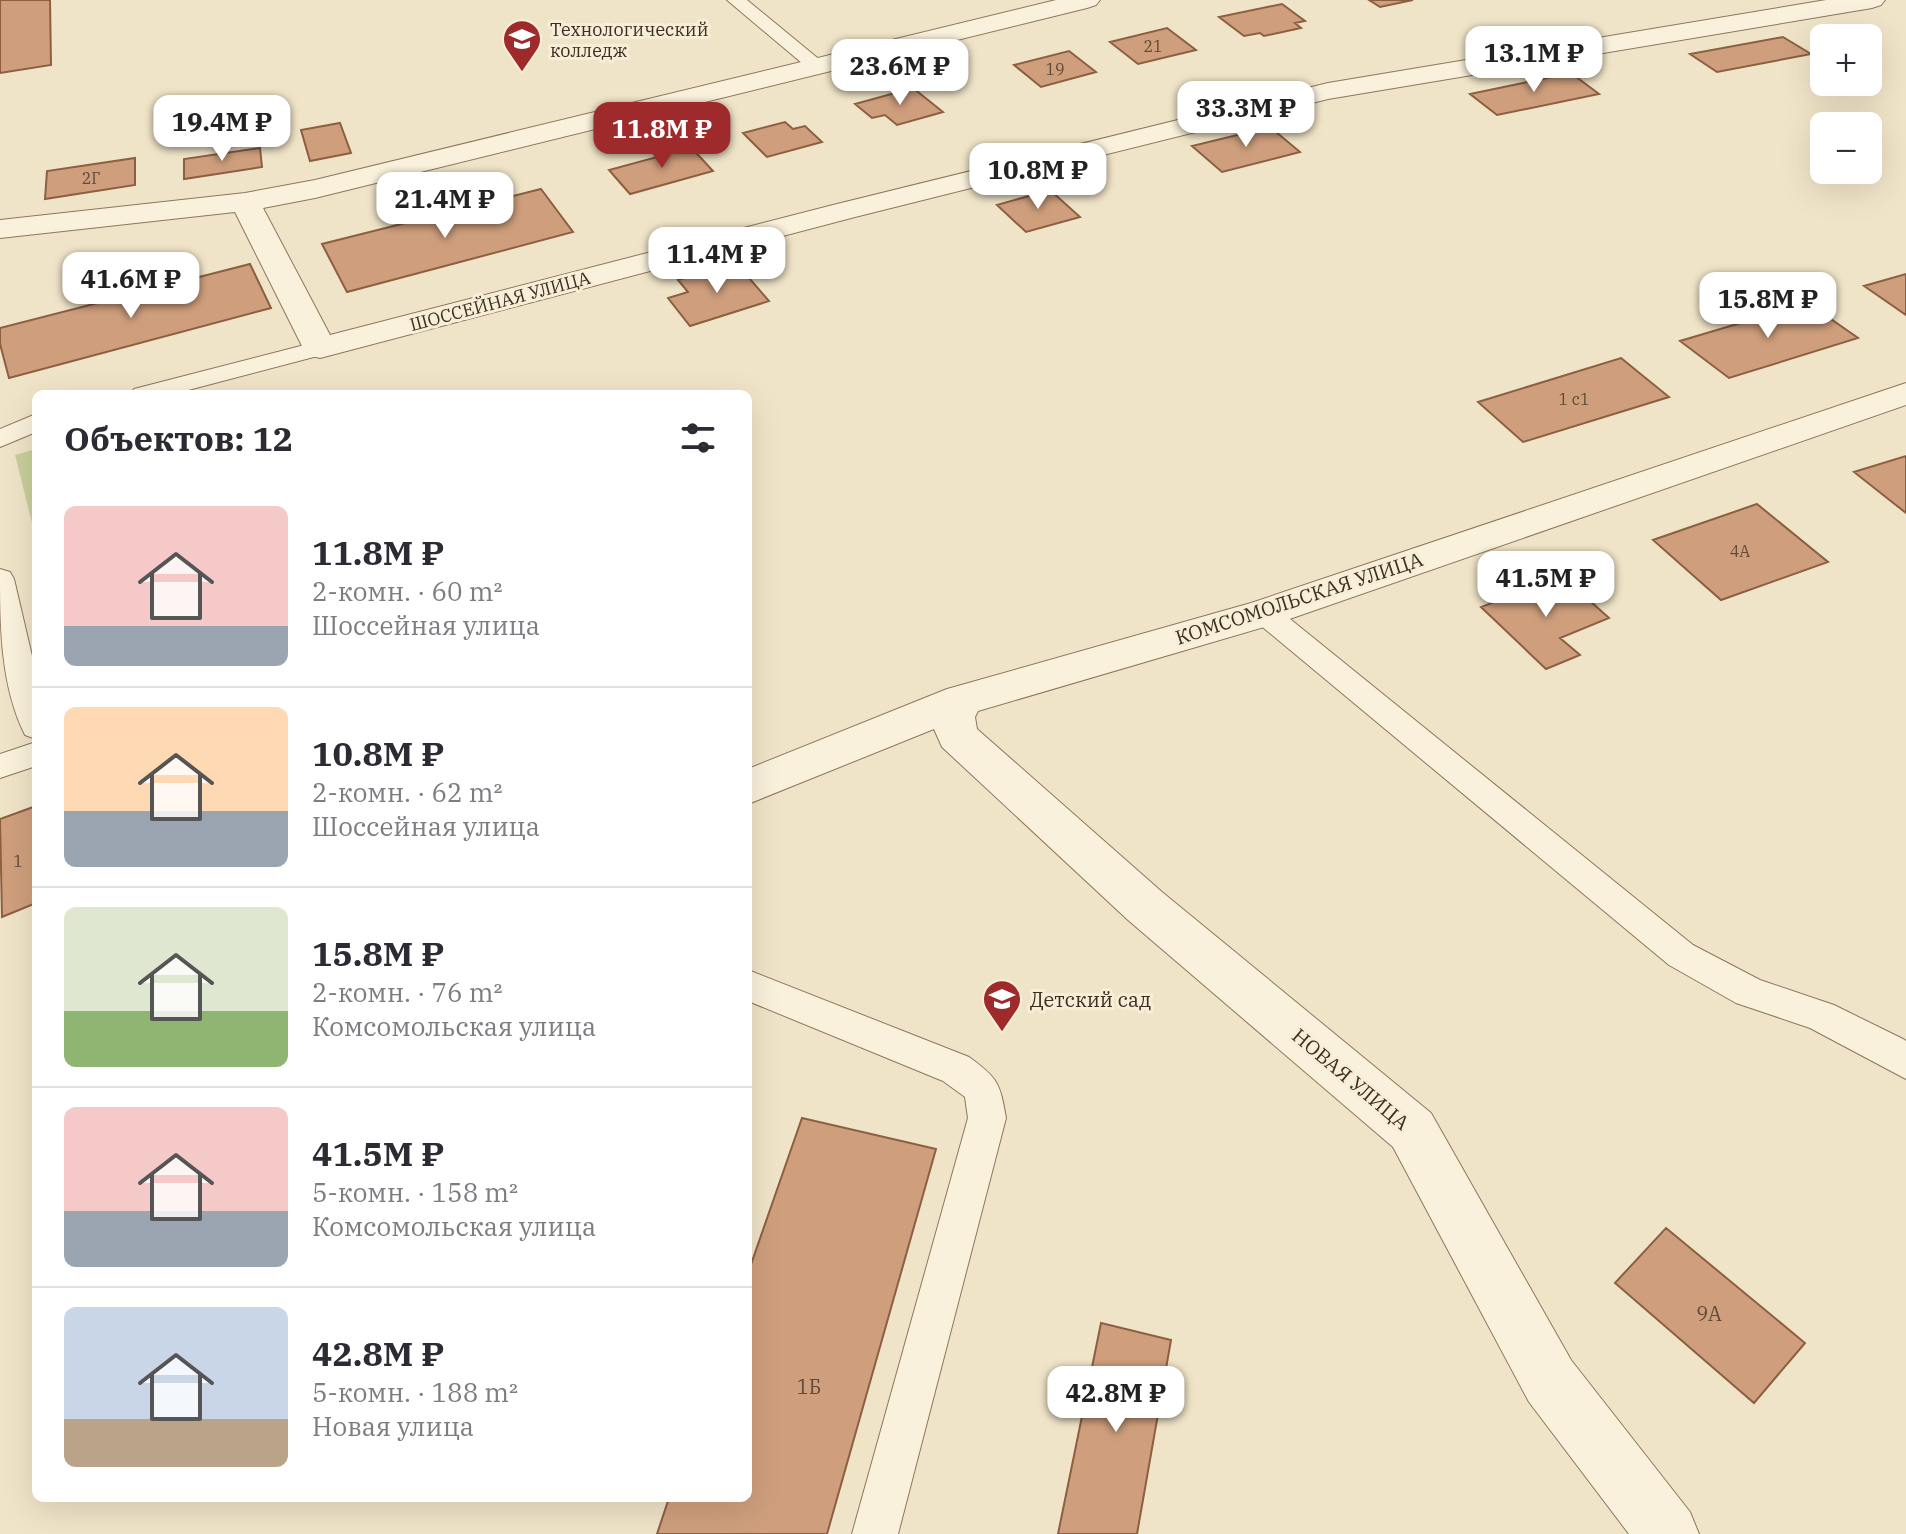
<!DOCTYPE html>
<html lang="ru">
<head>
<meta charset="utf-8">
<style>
	:root { --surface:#fff; --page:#f7f7f7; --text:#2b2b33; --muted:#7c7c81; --line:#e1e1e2; --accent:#9e2a2b }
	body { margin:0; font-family:"IBM Plex Serif",serif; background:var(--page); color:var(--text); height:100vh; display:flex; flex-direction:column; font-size:30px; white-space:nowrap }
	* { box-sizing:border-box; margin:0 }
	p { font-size:26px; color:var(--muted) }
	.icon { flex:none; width:44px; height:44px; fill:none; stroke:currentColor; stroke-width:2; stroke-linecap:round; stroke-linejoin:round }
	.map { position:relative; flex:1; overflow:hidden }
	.drawer { position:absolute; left:32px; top:390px; width:720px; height:1112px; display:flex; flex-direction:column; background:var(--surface); border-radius:12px; box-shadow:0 8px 32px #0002 }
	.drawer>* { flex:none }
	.fabs { position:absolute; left:1810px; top:24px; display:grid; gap:16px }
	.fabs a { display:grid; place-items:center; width:72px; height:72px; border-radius:12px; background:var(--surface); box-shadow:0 8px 32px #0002; font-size:40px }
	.price { position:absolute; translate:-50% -68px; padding:0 18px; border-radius:16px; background:#fff; color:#222; font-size:26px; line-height:52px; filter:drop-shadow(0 2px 4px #0008) }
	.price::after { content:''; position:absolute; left:50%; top:48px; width:24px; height:18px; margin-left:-12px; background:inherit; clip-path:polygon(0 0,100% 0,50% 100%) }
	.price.selected { background:var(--accent); color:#fff }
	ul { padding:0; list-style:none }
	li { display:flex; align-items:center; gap:24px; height:200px; padding:0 32px }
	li+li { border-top:2px solid var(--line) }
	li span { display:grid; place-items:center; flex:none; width:224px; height:160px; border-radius:12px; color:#555 }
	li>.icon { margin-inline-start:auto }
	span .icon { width:96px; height:96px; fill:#fffc; stroke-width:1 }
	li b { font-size:34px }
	h2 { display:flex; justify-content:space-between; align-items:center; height:96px; padding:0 32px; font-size:34px }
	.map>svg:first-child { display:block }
	.green { fill:#c9cf9b }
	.building { fill:#cf9f7d; stroke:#8d5f41; stroke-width:2 }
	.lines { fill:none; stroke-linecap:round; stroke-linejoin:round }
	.lane-casing { stroke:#8d765c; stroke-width:2 }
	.street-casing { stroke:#8d765c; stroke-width:2 }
	.lane { fill:#faf1dc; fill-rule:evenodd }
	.street { fill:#faf1dc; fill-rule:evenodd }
	.labels { text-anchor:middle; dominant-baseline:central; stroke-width:6; stroke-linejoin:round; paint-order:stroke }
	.number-label { font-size:16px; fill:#624a37 }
	.far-poi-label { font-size:18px; fill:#3d2e20; stroke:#f7eed8; text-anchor:start }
	.far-street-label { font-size:18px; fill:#3d2e20; stroke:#f7eed8 }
	.street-label { font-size:20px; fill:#3d2e20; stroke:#f7eed8 }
	.poi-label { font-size:20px; fill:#3d2e20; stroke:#f7eed8; text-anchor:start }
	.near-number-label { font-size:20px; fill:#624a37 }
</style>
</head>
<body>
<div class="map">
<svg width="1906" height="1534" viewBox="0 0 1906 1534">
	<rect width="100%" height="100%" fill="#f0e4c8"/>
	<path class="green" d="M 36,449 L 36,539 L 15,455 Z"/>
	<path class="building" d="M 0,0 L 50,0 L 51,65 L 0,73 Z
		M 1369,0 L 1413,0 L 1380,7 Z
		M 1282,4 L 1305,21 L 1295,23 L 1301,28 L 1264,36 L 1260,33 L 1244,36 L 1219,17 Z
		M 1167,28 L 1196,50 L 1138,64 L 1110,42 Z
		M 1783,37 L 1811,54 L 1717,72 L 1690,54 Z
		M 1069,51 L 1096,72 L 1041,87 L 1014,65 Z
		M 1571,73 L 1599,94 L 1497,115 L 1470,94 Z
		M 913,88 L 943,112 L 897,125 L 885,115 L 872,118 L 855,104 Z
		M 785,122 L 793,129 L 805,126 L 822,142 L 767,157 L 743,133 Z
		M 340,123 L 351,153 L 310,161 L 301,130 Z
		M 1270,127 L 1300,152 L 1222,172 L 1192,146 Z
		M 688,144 L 713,171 L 630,194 L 609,170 L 661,156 L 658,152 Z
		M 260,148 L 262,167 L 184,179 L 184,159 Z
		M 135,158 L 135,185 L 45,199 L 47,171 Z
		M 541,189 L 573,232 L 347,292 L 322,244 Z
		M 1050,190 L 1080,217 L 1026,232 L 997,205 Z
		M 736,263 L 769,301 L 690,326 L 668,298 L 688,292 L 678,280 Z
		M 250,264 L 271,308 L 9,378 L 0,344 L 0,328 Z
		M 1906,274 L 1906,315 L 1864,286 Z
		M 1808,303 L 1858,338 L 1729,378 L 1680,341 Z
		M 1621,358 L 1669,397 L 1523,442 L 1478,402 Z
		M 1906,456 L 1906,513 L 1854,472 Z
		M 1757,504 L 1828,562 L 1721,600 L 1653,540 Z
		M 1562,576 L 1609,618 L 1560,638 L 1580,655 L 1546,669 L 1481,607 Z
		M 36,806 L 36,903 L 2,917 L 0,819 Z
		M 802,1118 L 936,1149 L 827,1534 L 657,1534 L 669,1498 L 748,1498 L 748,1273 Z
		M 1666,1228 L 1805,1343 L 1754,1403 L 1615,1283 Z
		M 1101,1323 L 1171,1340 L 1137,1534 L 1058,1534 Z"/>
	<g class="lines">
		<g class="lane-casing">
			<path id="lane" d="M 727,0 L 747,0 L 826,65 L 816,71 L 809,69 Z
				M 320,341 L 329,343 L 332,348 L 329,353 L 173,394 L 130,394 L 134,389 Z
				M 36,414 L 36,432 L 0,447 L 0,429 Z
				M 0,569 L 10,572 L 14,579 L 36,673 L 36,739 L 25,735 C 0,685 0,624 0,569 Z
				M 1264,603 L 1274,606 L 1693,945 L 1760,980 L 1834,1005 L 1903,1039 L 1906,1041 L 1906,1079 L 1810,1028 L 1736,1003 L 1669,965 L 1254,620 L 1249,613 L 1254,606 Z
				M 36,742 L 36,766 L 0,778 L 0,754 Z
				M 748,970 L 969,1057 C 998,1078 1000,1083 1006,1118 L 898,1534 L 852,1534 L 968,1118 L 965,1097 L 943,1081 L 748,1001 Z"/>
		</g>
		<g class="street-casing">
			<path id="street" d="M 1056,0 L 1100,0 L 1096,5 L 1087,8 L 315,198 L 263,208 L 330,335 L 833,205 L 1328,83 L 1826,0 L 1885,0 L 1881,5 L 1872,8 L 1328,99 L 855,217 L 320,358 L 308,355 L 303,348 L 235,212 L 0,238 L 0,220 L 245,193 L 315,180 Z
				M 1906,383 L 1906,405 L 1278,623 L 978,711 L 975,717 L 977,729 L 1162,892 L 1431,1113 L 1571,1360 L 1690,1512 L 1699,1534 L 1629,1534 L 1529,1402 L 1393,1147 L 1128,920 L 942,747 L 934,729 L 748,804 L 748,769 L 947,689 L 1251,603 Z"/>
		</g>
		<use href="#lane" class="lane"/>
		<use href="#street" class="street"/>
	</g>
	<defs>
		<g id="university-pin" transform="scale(2)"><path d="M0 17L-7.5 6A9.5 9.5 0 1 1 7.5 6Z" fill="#9e2a2b" stroke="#f7eed8"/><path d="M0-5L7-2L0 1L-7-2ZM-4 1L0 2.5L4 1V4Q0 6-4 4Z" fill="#fff"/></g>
		<g id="school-pin" transform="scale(2)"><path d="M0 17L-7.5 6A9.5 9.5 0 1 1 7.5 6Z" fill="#9e2a2b" stroke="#f7eed8"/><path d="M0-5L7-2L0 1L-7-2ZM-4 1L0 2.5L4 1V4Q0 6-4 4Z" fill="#fff"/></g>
	</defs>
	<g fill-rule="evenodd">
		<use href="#university-pin" x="522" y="39"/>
		<use href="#school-pin" x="1002" y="999"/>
	</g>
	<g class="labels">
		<g class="number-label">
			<text x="1153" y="46">21</text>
			<text x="1055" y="69">19</text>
			<text x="91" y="178">2Г</text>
			<text x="1574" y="399">1 с1</text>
			<text x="1740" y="551">4А</text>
			<text x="18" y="861">1</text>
		</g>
		<g class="far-poi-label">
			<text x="550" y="29">Технологический<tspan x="550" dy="21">колледж</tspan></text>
		</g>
		<g class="far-street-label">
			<text transform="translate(500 301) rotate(-15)">ШОССЕЙНАЯ УЛИЦА</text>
		</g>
		<g class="street-label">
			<text transform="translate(1299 598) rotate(-18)">КОМСОМОЛЬСКАЯ УЛИЦА</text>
			<text transform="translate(1351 1079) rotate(40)">НОВАЯ УЛИЦА</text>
		</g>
		<g class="poi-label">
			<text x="1030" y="999">Детский сад</text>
		</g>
		<g class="near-number-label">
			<text x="1709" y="1313">9А</text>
			<text x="809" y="1386">1Б</text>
		</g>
	</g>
</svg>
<div class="fabs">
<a>+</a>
<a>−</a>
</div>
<b class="price" style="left:1534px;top:94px">13.1M ₽</b>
<b class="price" style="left:900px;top:107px">23.6M ₽</b>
<b class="price" style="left:1246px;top:149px">33.3M ₽</b>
<b class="price" style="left:222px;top:163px">19.4M ₽</b>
<b class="price selected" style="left:662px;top:170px">11.8M ₽</b>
<b class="price" style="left:1038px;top:211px">10.8M ₽</b>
<b class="price" style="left:445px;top:240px">21.4M ₽</b>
<b class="price" style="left:717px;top:295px">11.4M ₽</b>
<b class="price" style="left:131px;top:320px">41.6M ₽</b>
<b class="price" style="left:1768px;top:340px">15.8M ₽</b>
<b class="price" style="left:1546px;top:619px">41.5M ₽</b>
<b class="price" style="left:1116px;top:1434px">42.8M ₽</b>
<section class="drawer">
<h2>Объектов: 12<svg class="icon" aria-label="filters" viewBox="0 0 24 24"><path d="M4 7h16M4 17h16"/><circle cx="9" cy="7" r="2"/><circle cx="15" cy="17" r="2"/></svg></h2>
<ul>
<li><span style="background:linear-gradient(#f6c9c9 75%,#9aa5b1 0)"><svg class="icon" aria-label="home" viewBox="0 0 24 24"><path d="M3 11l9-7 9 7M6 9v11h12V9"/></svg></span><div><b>11.8M ₽</b><p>2-комн. · 60 m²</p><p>Шоссейная улица</p></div></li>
<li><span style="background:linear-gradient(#ffd9b3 65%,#9aa5b1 0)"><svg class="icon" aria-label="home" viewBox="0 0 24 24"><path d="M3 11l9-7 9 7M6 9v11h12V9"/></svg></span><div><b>10.8M ₽</b><p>2-комн. · 62 m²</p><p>Шоссейная улица</p></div></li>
<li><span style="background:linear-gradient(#dfe7d0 65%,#8fb573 0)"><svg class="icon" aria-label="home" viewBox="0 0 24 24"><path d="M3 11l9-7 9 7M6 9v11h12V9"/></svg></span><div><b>15.8M ₽</b><p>2-комн. · 76 m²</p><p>Комсомольская улица</p></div></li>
<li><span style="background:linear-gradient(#f6c9c9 65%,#9aa5b1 0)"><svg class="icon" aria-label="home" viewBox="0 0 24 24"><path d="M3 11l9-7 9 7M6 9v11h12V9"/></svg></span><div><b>41.5M ₽</b><p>5-комн. · 158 m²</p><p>Комсомольская улица</p></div></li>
<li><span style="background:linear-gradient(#c9d6e8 70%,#b9a48a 0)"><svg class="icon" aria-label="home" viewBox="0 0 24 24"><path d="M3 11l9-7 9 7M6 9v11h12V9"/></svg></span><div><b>42.8M ₽</b><p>5-комн. · 188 m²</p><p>Новая улица</p></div></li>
</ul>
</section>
</div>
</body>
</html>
